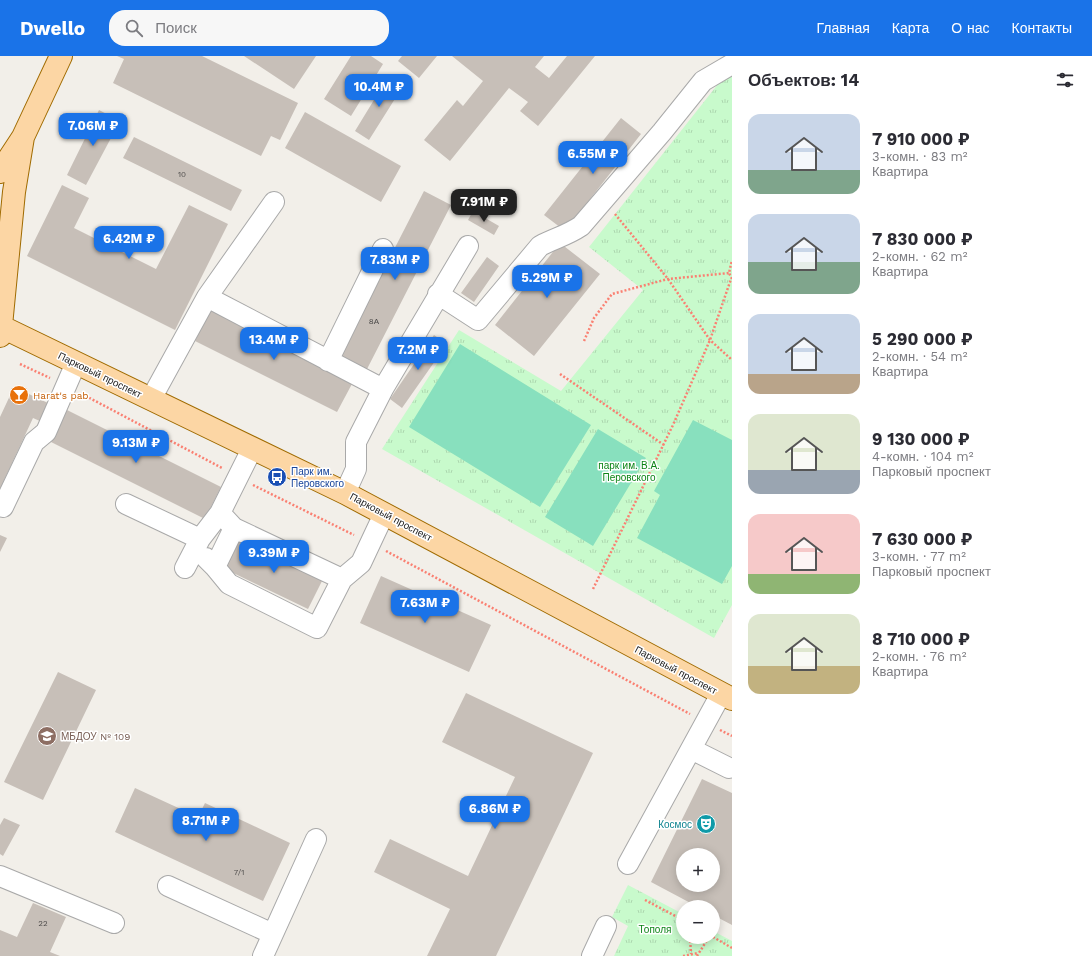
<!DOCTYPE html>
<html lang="ru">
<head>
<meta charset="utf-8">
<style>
	:root { --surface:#fff; --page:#f7f7f7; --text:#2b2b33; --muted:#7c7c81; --accent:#1a73e8 }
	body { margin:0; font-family:"Work Sans",sans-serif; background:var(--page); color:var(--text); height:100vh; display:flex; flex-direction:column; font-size:15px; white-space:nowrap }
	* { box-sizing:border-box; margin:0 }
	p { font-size:13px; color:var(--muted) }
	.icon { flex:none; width:22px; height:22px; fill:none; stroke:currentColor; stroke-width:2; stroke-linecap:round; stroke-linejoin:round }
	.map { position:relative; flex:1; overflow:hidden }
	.panel { display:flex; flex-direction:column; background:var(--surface); width:360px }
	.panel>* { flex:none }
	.tools { position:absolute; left:676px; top:792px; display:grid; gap:8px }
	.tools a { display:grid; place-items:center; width:44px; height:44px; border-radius:50%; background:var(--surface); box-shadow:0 2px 10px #0003; font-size:20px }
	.price { position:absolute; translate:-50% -34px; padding:0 9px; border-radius:8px; background:var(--accent); color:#fff; font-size:13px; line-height:26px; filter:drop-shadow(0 1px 2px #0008) }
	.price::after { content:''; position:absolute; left:50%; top:24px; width:12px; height:9px; margin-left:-6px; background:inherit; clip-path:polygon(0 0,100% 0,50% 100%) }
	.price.active { background:#222; color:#fff }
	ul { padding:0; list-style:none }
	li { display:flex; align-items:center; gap:12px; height:100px; padding:0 16px }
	li span { display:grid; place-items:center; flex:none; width:112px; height:80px; border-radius:12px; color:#555 }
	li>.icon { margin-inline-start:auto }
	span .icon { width:48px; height:48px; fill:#fffc; stroke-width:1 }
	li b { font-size:17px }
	h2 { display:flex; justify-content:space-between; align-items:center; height:48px; padding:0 16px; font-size:17px }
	header { display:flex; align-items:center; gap:24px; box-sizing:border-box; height:56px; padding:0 20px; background:var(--accent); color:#fff }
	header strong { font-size:19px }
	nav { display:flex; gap:22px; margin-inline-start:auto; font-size:14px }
	.search { width:280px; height:36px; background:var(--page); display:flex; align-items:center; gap:10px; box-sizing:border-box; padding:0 14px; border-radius:16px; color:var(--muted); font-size:15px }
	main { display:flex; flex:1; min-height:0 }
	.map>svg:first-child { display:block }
	.park { fill:url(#park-tufts) }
	.pitch { fill:#88e0be }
	.building { fill:#c7bfb8; fill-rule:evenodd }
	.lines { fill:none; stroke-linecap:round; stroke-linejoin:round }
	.minor-casing { stroke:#a9a9a9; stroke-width:22 }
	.major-casing { stroke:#a06b00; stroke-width:24 }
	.path { stroke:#fa8072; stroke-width:2.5; stroke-dasharray:2 2; stroke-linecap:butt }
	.minor { stroke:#fff; stroke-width:20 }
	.major { stroke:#fcd6a4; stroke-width:22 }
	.labels { text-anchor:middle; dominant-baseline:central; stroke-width:3; stroke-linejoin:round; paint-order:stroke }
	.number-label { font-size:8px; fill:#4b4948 }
	.street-label { font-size:10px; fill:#222; stroke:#fff }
	.food-label { font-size:10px; fill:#c56008; stroke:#fff; text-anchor:start }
	.park-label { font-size:10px; fill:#0c8416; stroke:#fff }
	.transit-label { font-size:10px; fill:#164399; stroke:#fff; text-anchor:start }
	.education-label { font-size:10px; fill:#785e54; stroke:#fff; text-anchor:start }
	.culture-label { font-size:10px; fill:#0d838f; stroke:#fff; text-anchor:end }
</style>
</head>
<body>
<header>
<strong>Dwello</strong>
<div class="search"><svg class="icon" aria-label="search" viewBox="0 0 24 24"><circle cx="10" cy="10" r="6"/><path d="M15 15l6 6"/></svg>Поиск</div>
<nav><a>Главная</a><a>Карта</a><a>О нас</a><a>Контакты</a></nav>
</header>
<main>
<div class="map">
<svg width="732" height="900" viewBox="0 0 732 900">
	<defs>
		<pattern id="park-tufts" width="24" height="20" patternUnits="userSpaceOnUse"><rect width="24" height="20" fill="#c8facc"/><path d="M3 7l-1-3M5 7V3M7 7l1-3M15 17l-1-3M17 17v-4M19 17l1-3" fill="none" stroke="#acd6af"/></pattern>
	</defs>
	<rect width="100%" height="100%" fill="#f2efe9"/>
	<path class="park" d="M 732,14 L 732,549 L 714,582 L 382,393 L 459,274 L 561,335 L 643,234 L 589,191 L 726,18 Z
		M 628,829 L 683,858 L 683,881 L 713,881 L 713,875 L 732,885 L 732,900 L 614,900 L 628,870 L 612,861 Z"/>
	<path class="pitch" d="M 460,288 L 591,369 L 540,451 L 409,371 Z
		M 693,364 L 732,384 L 732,510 L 722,528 L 637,482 L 660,439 L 654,435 Z
		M 598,373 L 646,402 L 593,490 L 545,461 Z"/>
	<path class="building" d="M 117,0 L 202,0 L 298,47 L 280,84 L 271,80 L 261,100 L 113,27 L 124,3 Z
		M 244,0 L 316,0 L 294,33 Z
		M 351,0 L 371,0 L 383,8 L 351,60 L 324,43 Z
		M 402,0 L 437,0 L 419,22 L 398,5 Z
		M 452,0 L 544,0 L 535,11 L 549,22 L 567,0 L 595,0 L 538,70 L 520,55 L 528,46 L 509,32 L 450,105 L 424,84 L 457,44 L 463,50 L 483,25 Z
		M 388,21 L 403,30 L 369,84 L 355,75 Z
		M 99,54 L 120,65 L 86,129 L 67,119 Z
		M 305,56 L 401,110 L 381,146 L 285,92 Z
		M 621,62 L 641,78 L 565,175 L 544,159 Z
		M 134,81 L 242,134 L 231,155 L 123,102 Z
		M 62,129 L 89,142 L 74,172 L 156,213 L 189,149 L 228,168 L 175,274 L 27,200 Z
		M 424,135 L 451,149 L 366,315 L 339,301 Z
		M 473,155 L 499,170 L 494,179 L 468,164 Z
		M 560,187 L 600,218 L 534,300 L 495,269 Z
		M 487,201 L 499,210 L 474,246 L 461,237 Z
		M 210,254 L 353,326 L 337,356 L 195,285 Z
		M 434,279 L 447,288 L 402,352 L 390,343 Z
		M 14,331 L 50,348 L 42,366 L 33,362 L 0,433 L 0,361 Z
		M 67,354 L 221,431 L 205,463 L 51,386 Z
		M 0,479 L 7,482 L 0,496 Z
		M 240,483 L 323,523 L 308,553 L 225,513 Z
		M 381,520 L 491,569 L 469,616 L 360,567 Z
		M 58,616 L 96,634 L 43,744 L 4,726 Z
		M 466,637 L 593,697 L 496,900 L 427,900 L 450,853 L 374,816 L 390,783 L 468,820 L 515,721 L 442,686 Z
		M 702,723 L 732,737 L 732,869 L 713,859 L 713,851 L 698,851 L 651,826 ZM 683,799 L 713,799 L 713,829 L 683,829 Z
		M 135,732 L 198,761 L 205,747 L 290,787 L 263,845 L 115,776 Z
		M 4,762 L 20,769 L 3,800 L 0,798 L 0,769 Z
		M 33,847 L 66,861 L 50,896 L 60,900 L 0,900 L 0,874 L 17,881 Z"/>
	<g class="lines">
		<g class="minor-casing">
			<path id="minor" d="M 438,238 L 478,264 L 540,190 C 555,182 566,180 581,170 L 662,76 L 703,25 L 732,8
				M 207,241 L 274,146
				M 328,305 L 383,193
				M 151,343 L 207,241 L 383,333
				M 345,437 L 356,413 L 356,386 L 383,333 L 468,190
				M 126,448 L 200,483
				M 3,451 L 34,386 L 46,376 L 76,307
				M 220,457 L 234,472 L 342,523
				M 206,502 L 215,511 L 234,472
				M 215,511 L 229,528 L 317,572 L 342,523 L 361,507 L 384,458
				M 185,512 L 200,483 L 220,457 L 252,393
				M 691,693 L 729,712
				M 628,808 L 721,638
				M 0,820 L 114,867
				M 168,830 L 273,878
				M 263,900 L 316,783
				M 592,900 L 606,870"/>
		</g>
		<g class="major-casing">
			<path id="major" d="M 0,116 L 23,81 L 61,0
				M 0,270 L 345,437 L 732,643
				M 0,280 L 14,136 L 23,81"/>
		</g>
		<path class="path" d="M 615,158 L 668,223 L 710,284 L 732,304
			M 732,223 L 729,217 L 732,204
			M 584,285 L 594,262 L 612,238 L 668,223 L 729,217
			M 20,308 L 50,322
			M 560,318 L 664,389
			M 82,338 L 222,412
			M 253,429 L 354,479
			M 386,495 L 690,658
			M 593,533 L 673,369 L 710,284 L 731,223
			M 720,674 L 732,680
			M 645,844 L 683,864
			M 690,881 L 691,898
			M 713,881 L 732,892
			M 683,900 L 698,897
			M 697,900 L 709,881"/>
		<use href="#minor" class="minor"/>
		<use href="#major" class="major"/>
	</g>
	<defs>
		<g id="bar-disc" transform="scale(1)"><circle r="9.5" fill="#e8710a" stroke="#fff"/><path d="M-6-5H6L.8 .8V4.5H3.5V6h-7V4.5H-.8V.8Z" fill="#fff"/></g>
		<g id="bus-disc" transform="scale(1)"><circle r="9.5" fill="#1a4fb4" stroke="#fff"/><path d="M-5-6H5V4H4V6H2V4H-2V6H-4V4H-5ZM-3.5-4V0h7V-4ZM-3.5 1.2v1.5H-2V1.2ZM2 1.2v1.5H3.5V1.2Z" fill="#fff"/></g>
		<g id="school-disc" transform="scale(1)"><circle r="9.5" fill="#8d6e63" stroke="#fff"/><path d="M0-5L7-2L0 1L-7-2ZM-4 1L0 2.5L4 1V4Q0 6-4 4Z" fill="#fff"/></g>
		<g id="theatre-disc" transform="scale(1)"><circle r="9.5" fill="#0f9aa8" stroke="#fff"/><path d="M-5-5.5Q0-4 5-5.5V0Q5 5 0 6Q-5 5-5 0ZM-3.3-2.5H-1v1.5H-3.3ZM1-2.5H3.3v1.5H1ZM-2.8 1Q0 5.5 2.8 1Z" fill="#fff"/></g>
	</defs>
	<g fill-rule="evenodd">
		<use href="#bar-disc" x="19" y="339"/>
		<use href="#bus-disc" x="277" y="421"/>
		<use href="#school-disc" x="47" y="680"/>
		<use href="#theatre-disc" x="706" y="768"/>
	</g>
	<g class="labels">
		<g class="number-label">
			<text x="182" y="118">10</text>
			<text x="374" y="265">8А</text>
			<text x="239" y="816">7/1</text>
			<text x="43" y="867">22</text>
		</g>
		<g class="street-label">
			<text transform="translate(100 319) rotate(26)">Парковый проспект</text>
			<text transform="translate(391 461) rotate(28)">Парковый проспект</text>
			<text transform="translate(676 614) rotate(28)">Парковый проспект</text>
		</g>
		<g class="food-label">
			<text x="33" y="339">Harat's pab</text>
		</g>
		<g class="park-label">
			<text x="629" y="409">парк им. В.А.<tspan x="629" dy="12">Перовского</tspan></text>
			<text x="655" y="873">Тополя</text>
		</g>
		<g class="transit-label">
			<text x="291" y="415">Парк им.<tspan x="291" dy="12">Перовского</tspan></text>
		</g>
		<g class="education-label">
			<text x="61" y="680">МБДОУ № 109</text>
		</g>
		<g class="culture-label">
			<text x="692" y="768">Космос</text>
		</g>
	</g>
</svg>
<div class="tools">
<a>+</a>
<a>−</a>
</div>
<b class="price" style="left:379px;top:52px">10.4M ₽</b>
<b class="price" style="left:93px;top:91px">7.06M ₽</b>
<b class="price" style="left:593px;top:119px">6.55M ₽</b>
<b class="price active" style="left:484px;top:167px">7.91M ₽</b>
<b class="price" style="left:129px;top:204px">6.42M ₽</b>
<b class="price" style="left:395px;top:225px">7.83M ₽</b>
<b class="price" style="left:547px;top:243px">5.29M ₽</b>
<b class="price" style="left:274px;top:305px">13.4M ₽</b>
<b class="price" style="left:418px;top:315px">7.2M ₽</b>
<b class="price" style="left:136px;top:408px">9.13M ₽</b>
<b class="price" style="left:274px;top:518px">9.39M ₽</b>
<b class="price" style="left:425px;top:568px">7.63M ₽</b>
<b class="price" style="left:495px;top:774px">6.86M ₽</b>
<b class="price" style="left:206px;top:786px">8.71M ₽</b>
</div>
<section class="panel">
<h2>Объектов: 14<svg class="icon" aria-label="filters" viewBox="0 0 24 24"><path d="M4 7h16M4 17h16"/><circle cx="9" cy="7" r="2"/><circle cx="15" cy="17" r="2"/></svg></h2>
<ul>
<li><span style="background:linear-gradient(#c9d6e8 70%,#7fa58c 0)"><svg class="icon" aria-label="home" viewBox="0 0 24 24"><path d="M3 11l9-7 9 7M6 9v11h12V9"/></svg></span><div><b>7 910 000 ₽</b><p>3-комн. · 83 m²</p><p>Квартира</p></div></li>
<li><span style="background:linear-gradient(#c9d6e8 60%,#7fa58c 0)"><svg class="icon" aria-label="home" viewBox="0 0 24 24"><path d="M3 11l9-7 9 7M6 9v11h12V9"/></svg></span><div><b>7 830 000 ₽</b><p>2-комн. · 62 m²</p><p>Квартира</p></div></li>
<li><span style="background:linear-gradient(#c9d6e8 75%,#b9a48a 0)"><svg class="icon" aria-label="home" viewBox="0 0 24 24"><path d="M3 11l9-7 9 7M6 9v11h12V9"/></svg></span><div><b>5 290 000 ₽</b><p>2-комн. · 54 m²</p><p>Квартира</p></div></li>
<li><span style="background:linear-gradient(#dfe7d0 70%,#9aa5b1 0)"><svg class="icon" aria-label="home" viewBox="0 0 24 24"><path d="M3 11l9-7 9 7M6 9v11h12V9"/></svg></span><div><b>9 130 000 ₽</b><p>4-комн. · 104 m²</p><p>Парковый проспект</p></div></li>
<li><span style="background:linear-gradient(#f6c9c9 75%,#8fb573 0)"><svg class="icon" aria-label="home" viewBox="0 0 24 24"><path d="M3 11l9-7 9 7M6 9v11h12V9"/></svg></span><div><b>7 630 000 ₽</b><p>3-комн. · 77 m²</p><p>Парковый проспект</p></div></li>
<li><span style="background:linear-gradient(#dfe7d0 65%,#c2b280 0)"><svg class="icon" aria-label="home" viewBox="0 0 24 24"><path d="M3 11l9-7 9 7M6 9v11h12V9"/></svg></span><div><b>8 710 000 ₽</b><p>2-комн. · 76 m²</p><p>Квартира</p></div></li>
</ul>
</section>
</main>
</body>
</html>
